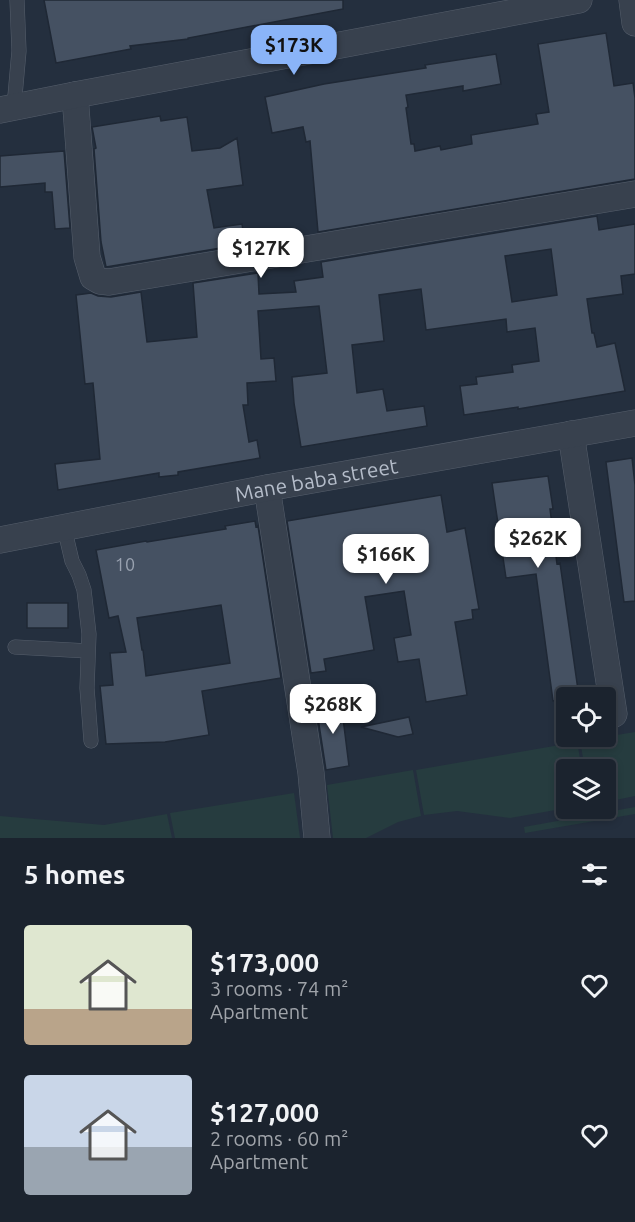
<!DOCTYPE html>
<html lang="en">
<head>
<meta charset="utf-8">
<style>
	:root { --surface:#1b232e; --page:#242b36; --text:#f1f3f6; --muted:#a0a4aa; --line:#39404a; --accent:#8ab4f8 }
	body { margin:0; font-family:Ubuntu,sans-serif; background:var(--page); color:var(--text); height:100vh; display:flex; flex-direction:column; font-size:22px; white-space:nowrap }
	* { box-sizing:border-box; margin:0 }
	p { font-size:20px; color:var(--muted) }
	.icon { flex:none; width:33px; height:33px; fill:none; stroke:currentColor; stroke-width:2; stroke-linecap:round; stroke-linejoin:round }
	.map { position:relative; height:838px; overflow:hidden }
	.panel { display:flex; flex-direction:column; background:var(--surface); flex:1 }
	.panel>* { flex:none }
	.buttons { position:absolute; left:556px; top:687px; display:grid; gap:12px }
	.buttons a { display:grid; place-items:center; width:60px; height:60px; border-radius:6px; background:var(--surface); box-shadow:0 3px 9px #0003,0 0 0 2px var(--line); font-size:30px }
	.price { position:absolute; translate:-50% -51px; padding:0 14px; border-radius:12px; background:#fff; color:#222; font-size:20px; line-height:39px; filter:drop-shadow(0 2px 3px #0008) }
	.price::after { content:''; position:absolute; left:50%; top:36px; width:18px; height:14px; margin-left:-9px; background:inherit; clip-path:polygon(0 0,100% 0,50% 100%) }
	.price.on { background:var(--accent); color:#111 }
	ul { padding:0; list-style:none }
	li { display:flex; align-items:center; gap:18px; height:150px; padding:0 24px }
	li span { display:grid; place-items:center; flex:none; width:168px; height:120px; border-radius:6px; color:#555 }
	li>.icon { margin-inline-start:auto }
	span .icon { width:72px; height:72px; fill:#fffc; stroke-width:1 }
	li b { font-size:26px }
	h2 { display:flex; justify-content:space-between; align-items:center; height:72px; padding:0 24px; font-size:26px }
	.map>svg:first-child { display:block }
	.green { fill:#263c3f }
	.building { fill:#455162; stroke:#1f2835; stroke-width:1.5; fill-rule:evenodd }
	.lines { fill:none; stroke-linecap:round; stroke-linejoin:round }
	.lane-casing { stroke:#565f6c; stroke-width:15 }
	.street-casing { stroke:#565f6c; stroke-width:27 }
	.lane { stroke:#38414e; stroke-width:14 }
	.street { stroke:#38414e; stroke-width:26 }
	.labels { text-anchor:middle; dominant-baseline:central; stroke-width:6; stroke-linejoin:round; paint-order:stroke }
	.number-label { font-size:18px; fill:#98a1af }
	.street-label { font-size:21px; fill:#b4bcc9; stroke:#1d2633 }
</style>
</head>
<body>
<div class="map">
<svg width="635" height="838" viewBox="0 0 635 838">
	<rect width="100%" height="100%" fill="#242f3e"/>
	<path class="green" d="M 635,732 L 635,796 L 606,802 L 606,770 L 585,769 L 580,741 Z
		M 577,742 L 582,769 L 567,770 L 567,808 L 510,818 L 457,811 L 424,815 L 416,770 Z
		M 413,770 L 421,816 L 398,822 L 366,838 L 333,838 L 327,785 Z
		M 294,793 L 300,838 L 175,838 L 170,813 Z
		M 635,807 L 635,814 L 525,833 L 524,827 Z
		M 167,814 L 172,838 L 0,838 L 0,816 L 104,825 Z"/>
	<path class="building" d="M 44,0 L 343,0 L 343,9 L 188,38 L 188,39 L 130,46 L 131,49 L 56,63 Z
		M 606,33 L 614,86 L 633,83 L 635,98 L 635,179 L 318,232 L 310,141 L 306,142 L 303,127 L 272,133 L 265,97 L 324,84 L 426,68 L 425,65 L 496,54 L 501,84 L 463,91 L 463,86 L 406,95 L 408,107 L 406,108 L 411,144 L 414,144 L 415,151 L 440,146 L 441,150 L 472,144 L 471,135 L 538,124 L 536,114 L 549,112 L 538,44 Z
		M 160,116 L 161,121 L 187,117 L 192,151 L 220,148 L 237,138 L 243,185 L 207,190 L 214,228 L 242,224 L 245,244 L 106,267 L 101,242 L 94,149 L 96,148 L 92,127 Z
		M 64,151 L 70,228 L 55,229 L 52,192 L 45,192 L 45,183 L 0,187 L 0,156 Z
		M 597,216 L 599,230 L 635,224 L 635,274 L 621,276 L 623,294 L 587,299 L 592,333 L 594,333 L 597,347 L 615,343 L 625,391 L 536,406 L 518,409 L 518,407 L 464,415 L 460,386 L 477,384 L 476,377 L 513,372 L 512,365 L 539,361 L 535,328 L 507,332 L 506,319 L 426,330 L 421,289 L 379,295 L 384,341 L 352,345 L 357,393 L 383,389 L 387,411 L 424,406 L 427,426 L 301,447 L 294,403 L 292,377 L 327,373 L 319,306 L 258,311 L 261,359 L 274,358 L 276,381 L 247,383 L 248,405 L 243,405 L 249,442 L 257,440 L 260,458 L 178,472 L 178,475 L 159,477 L 159,473 L 58,490 L 55,464 L 100,459 L 93,383 L 85,384 L 76,295 L 91,293 L 98,296 L 111,297 L 141,292 L 147,342 L 197,337 L 193,283 L 258,273 L 259,294 L 296,292 L 294,281 L 323,277 L 321,262 ZM 551,249 L 557,295 L 512,302 L 505,256 Z
		M 632,458 L 635,485 L 635,601 L 624,602 L 606,462 Z
		M 548,476 L 553,509 L 550,509 L 557,564 L 560,563 L 579,697 L 567,698 L 567,699 L 553,701 L 536,574 L 506,578 L 492,483 Z
		M 441,495 L 447,532 L 465,528 L 479,609 L 472,610 L 473,619 L 455,622 L 467,695 L 426,702 L 419,659 L 398,662 L 394,638 L 411,635 L 404,591 L 365,597 L 374,650 L 324,659 L 326,671 L 311,673 L 287,521 Z
		M 255,521 L 256,527 L 258,526 L 281,678 L 202,691 L 209,735 L 165,742 L 106,744 L 100,686 L 113,685 L 110,653 L 126,652 L 118,616 L 109,618 L 96,550 L 146,541 L 147,542 L 226,529 L 225,526 ZM 221,605 L 230,663 L 146,676 L 143,650 L 142,650 L 137,618 Z
		M 27,603 L 68,603 L 68,628 L 27,628 Z
		M 341,702 L 349,766 L 326,770 L 316,705 Z
		M 409,717 L 413,734 L 398,737 L 361,727 Z"/>
	<g class="lines">
		<g class="lane-casing">
			<path id="lane" d="M 14,107 L 19,51 L 17,0
				M 64,527 L 72,561 L 79,575 L 84,590 L 89,634 L 87,688 L 91,741
				M 15,647 L 88,651"/>
		</g>
		<g class="street-casing">
			<g id="street">
				<path d="M 632,0 L 635,23"/>
				<path d="M 75,95 L 87,257 L 93,277 L 100,281 L 109,282 L 635,194"/>
				<path d="M 0,110 L 75,95 L 579,0"/>
				<path d="M 571,434 L 614,714"/>
				<path d="M 267,488 L 311,773 L 317,838"/>
				<path id="s1" d="M 0,540 L 267,488 L 635,423"/>
			</g>
		</g>
		<use href="#lane" class="lane"/>
		<use href="#street" class="street"/>
	</g>
	<g class="labels">
		<g class="number-label">
			<text x="125" y="564">10</text>
		</g>
		<g class="street-label">
			<text stroke="none"><textPath href="#s1" startOffset="322">Mane baba street</textPath></text>
		</g>
	</g>
</svg>
<div class="buttons">
<a><svg class="icon" aria-label="locate" viewBox="0 0 24 24"><circle cx="12" cy="12" r="6"/><path d="M12 2v4M12 18v4M2 12h4M18 12h4"/></svg></a>
<a><svg class="icon" aria-label="layers" viewBox="0 0 24 24"><path d="M12 4l9 5-9 5-9-5zM3 14l9 5 9-5"/></svg></a>
</div>
<b class="price on" style="left:294px;top:76px">$173K</b>
<b class="price" style="left:261px;top:279px">$127K</b>
<b class="price" style="left:538px;top:569px">$262K</b>
<b class="price" style="left:386px;top:585px">$166K</b>
<b class="price" style="left:333px;top:735px">$268K</b>
</div>
<section class="panel">
<h2>5 homes<svg class="icon" aria-label="filters" viewBox="0 0 24 24"><path d="M4 7h16M4 17h16"/><circle cx="9" cy="7" r="2"/><circle cx="15" cy="17" r="2"/></svg></h2>
<ul>
<li><span style="background:linear-gradient(#dfe7d0 70%,#b9a48a 0)"><svg class="icon" aria-label="home" viewBox="0 0 24 24"><path d="M3 11l9-7 9 7M6 9v11h12V9"/></svg></span><div><b>$173,000</b><p>3 rooms · 74 m²</p><p>Apartment</p></div><svg class="icon" aria-label="heart" viewBox="0 0 24 24"><path d="M12 20l-8-8c-3-5 5-10 8-4 3-6 11-1 8 4z"/></svg></li>
<li><span style="background:linear-gradient(#c9d6e8 60%,#9aa5b1 0)"><svg class="icon" aria-label="home" viewBox="0 0 24 24"><path d="M3 11l9-7 9 7M6 9v11h12V9"/></svg></span><div><b>$127,000</b><p>2 rooms · 60 m²</p><p>Apartment</p></div><svg class="icon" aria-label="heart" viewBox="0 0 24 24"><path d="M12 20l-8-8c-3-5 5-10 8-4 3-6 11-1 8 4z"/></svg></li>
</ul>
</section>
</body>
</html>
